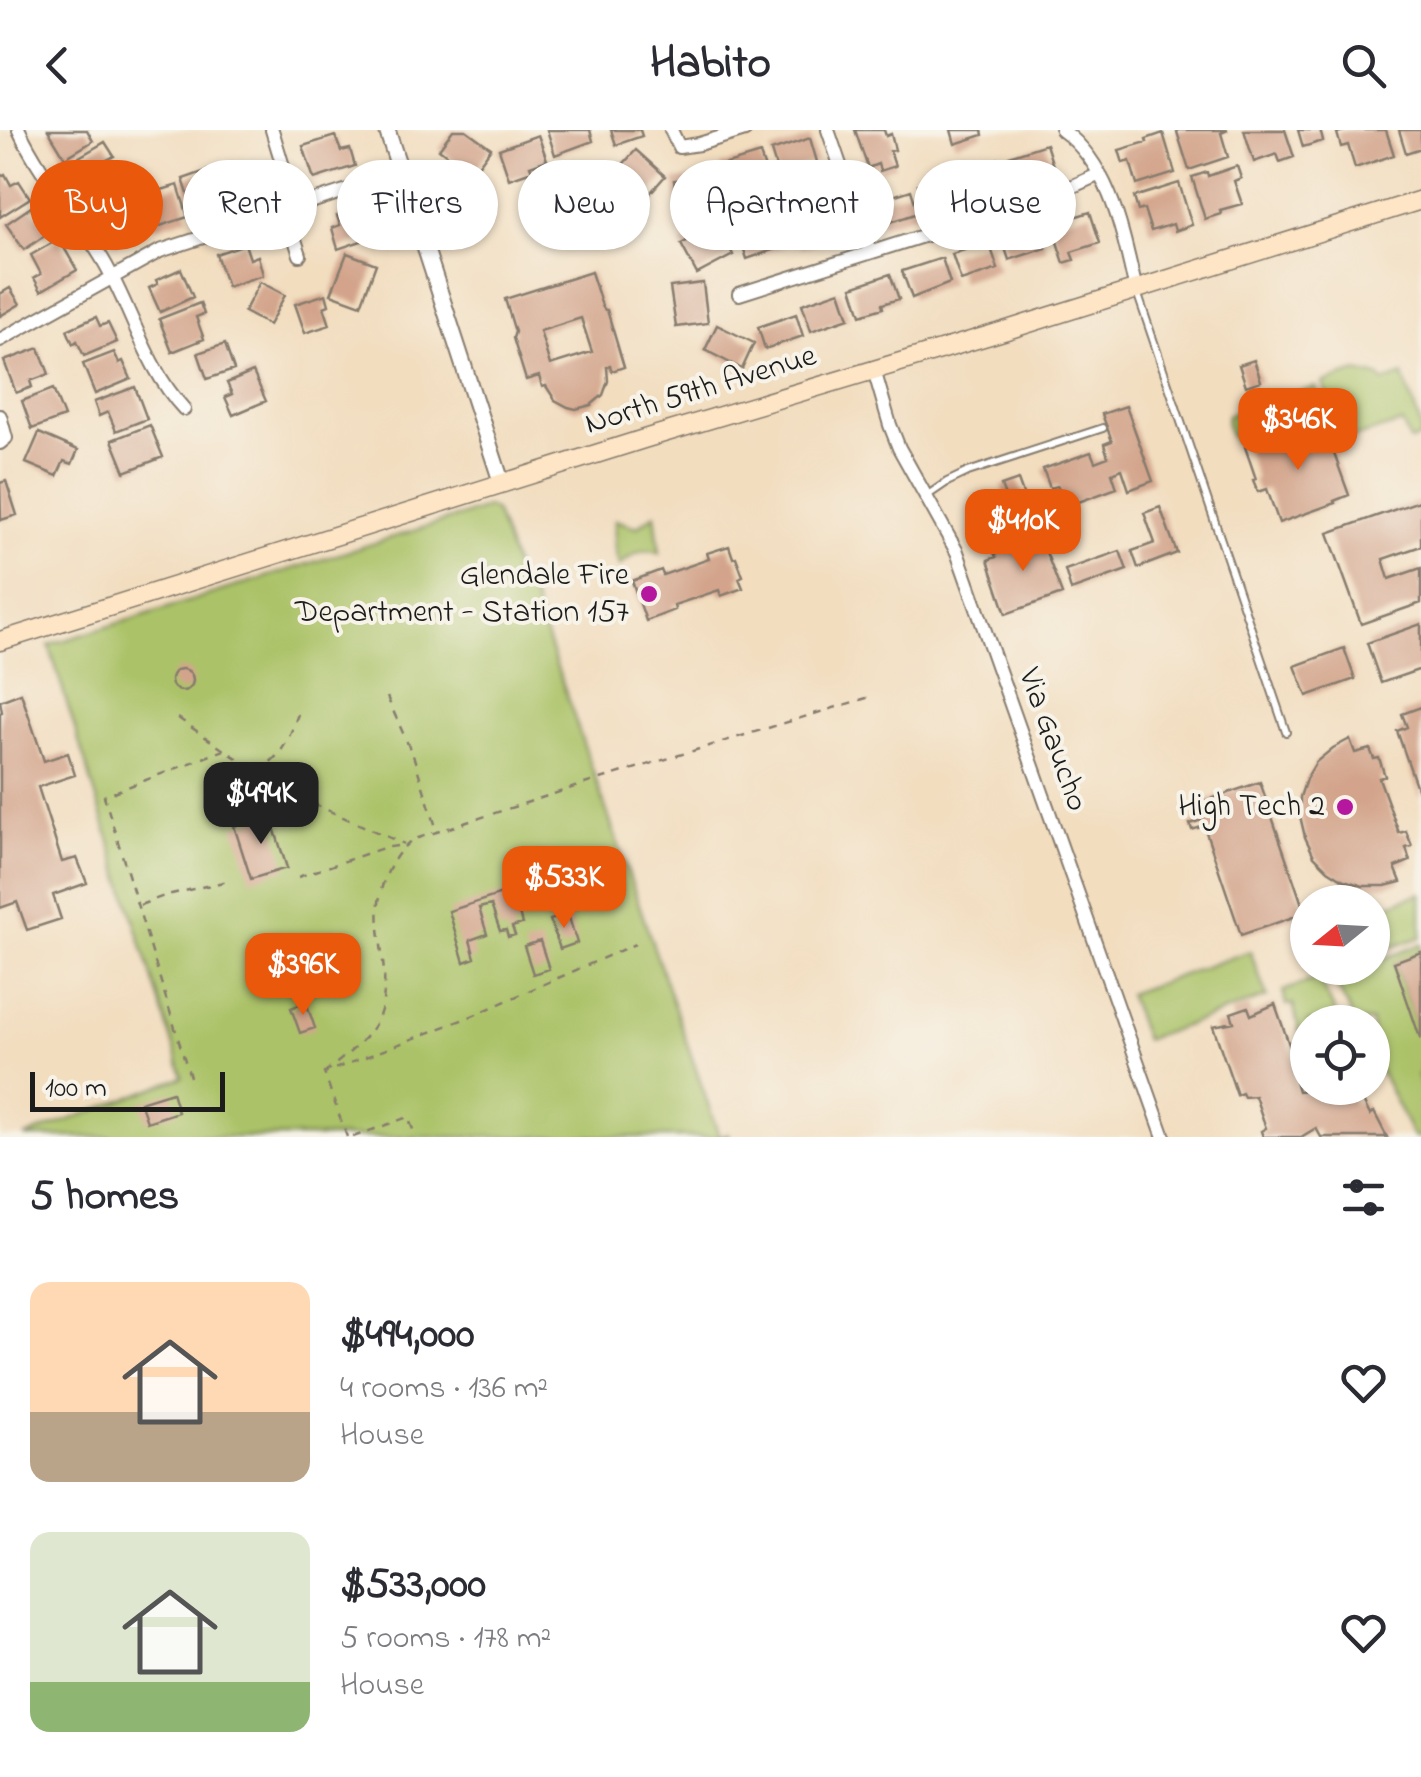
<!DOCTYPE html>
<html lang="en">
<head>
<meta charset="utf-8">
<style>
	:root { --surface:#fff; --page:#f2f2f3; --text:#2b2b33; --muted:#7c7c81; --accent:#ea580c }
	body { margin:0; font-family:"Indie Flower",sans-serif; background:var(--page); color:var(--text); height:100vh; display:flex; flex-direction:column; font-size:38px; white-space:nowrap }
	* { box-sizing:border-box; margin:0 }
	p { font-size:32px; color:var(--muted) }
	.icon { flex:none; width:55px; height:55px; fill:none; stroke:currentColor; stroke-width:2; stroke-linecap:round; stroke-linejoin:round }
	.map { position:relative; height:1007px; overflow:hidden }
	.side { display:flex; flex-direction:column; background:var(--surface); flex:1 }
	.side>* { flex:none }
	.banner { position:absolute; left:30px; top:30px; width:1362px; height:90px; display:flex; gap:20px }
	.needle { width:65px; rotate:252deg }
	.buttons { position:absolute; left:1290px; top:755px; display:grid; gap:20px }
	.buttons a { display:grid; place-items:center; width:100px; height:100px; border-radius:50%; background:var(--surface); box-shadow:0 2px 8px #0004; font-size:50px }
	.scale { position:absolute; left:30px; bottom:25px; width:195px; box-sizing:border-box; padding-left:10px; border:5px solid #1c1c1c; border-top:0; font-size:28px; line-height:35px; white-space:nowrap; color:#1c1c1c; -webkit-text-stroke:8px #f7f3e8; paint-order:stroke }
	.price { position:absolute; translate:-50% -85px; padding:0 22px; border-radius:20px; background:var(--accent); color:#fff; font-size:32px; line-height:65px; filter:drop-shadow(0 2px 5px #0008) }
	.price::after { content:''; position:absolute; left:50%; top:60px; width:30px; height:22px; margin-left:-15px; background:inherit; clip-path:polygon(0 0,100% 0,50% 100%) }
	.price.selected { background:#222; color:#fff }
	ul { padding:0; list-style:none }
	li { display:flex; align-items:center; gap:30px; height:250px; padding:0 30px }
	li span { display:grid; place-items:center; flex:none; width:280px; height:200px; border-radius:20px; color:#555 }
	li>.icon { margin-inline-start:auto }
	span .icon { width:120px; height:120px; fill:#fffc; stroke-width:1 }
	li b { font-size:42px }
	h2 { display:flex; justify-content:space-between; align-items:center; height:120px; padding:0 30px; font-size:42px }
	.pill { padding:0 35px; border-radius:45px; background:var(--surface); box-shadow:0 2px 8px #0004; font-size:35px; line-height:90px }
	.pill.selected { background:var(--accent); color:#fff }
	header { display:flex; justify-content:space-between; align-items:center; height:130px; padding:0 30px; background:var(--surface); font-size:45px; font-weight:800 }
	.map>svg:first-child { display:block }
	.green { fill:#abc267; stroke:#646f42; stroke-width:2.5 }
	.building { fill:#d3a48b; fill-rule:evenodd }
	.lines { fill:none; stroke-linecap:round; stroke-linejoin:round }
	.service-casing { stroke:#877c6e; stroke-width:10 }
	.minor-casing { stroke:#877c6e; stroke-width:16 }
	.tertiary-casing { stroke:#877c6e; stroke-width:19 }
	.secondary-casing { stroke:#877c6e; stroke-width:21 }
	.path { stroke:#877c6e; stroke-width:2.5; stroke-dasharray:8 8; stroke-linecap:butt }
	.service { stroke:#fff; stroke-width:6 }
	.minor { stroke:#fff; stroke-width:12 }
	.tertiary { stroke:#fff; stroke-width:15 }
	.secondary { stroke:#fde5c5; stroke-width:18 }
	.poi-dot { fill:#b5179e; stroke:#f7f3e8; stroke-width:4 }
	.labels { text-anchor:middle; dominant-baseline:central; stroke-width:8; stroke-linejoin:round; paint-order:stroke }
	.street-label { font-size:32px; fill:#1c1c1c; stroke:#f7f3e8 }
	.poi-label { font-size:32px; fill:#1c1c1c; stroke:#f7f3e8; text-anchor:end }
</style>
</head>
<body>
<header><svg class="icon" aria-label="back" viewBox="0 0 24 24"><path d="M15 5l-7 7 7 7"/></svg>Habito<svg class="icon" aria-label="search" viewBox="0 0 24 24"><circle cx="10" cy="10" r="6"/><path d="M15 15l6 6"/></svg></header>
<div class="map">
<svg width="1421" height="1007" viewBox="0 0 1421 1007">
	<rect width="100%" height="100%" fill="#f7f3e8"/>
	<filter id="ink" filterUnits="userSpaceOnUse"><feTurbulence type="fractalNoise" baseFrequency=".01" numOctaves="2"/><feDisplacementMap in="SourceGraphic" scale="20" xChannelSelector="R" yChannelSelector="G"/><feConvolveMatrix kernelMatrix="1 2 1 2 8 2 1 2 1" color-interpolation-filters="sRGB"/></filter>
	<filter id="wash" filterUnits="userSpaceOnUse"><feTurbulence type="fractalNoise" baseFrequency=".0048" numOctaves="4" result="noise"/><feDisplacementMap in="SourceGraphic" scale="40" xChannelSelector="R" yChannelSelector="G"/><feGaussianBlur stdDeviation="2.25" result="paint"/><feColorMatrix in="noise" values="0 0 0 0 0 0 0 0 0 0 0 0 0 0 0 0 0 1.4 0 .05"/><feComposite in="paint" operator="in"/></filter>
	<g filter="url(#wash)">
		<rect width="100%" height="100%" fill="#f2ddbf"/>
		<path class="green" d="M 1357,242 L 1380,247 L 1383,252 L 1403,245 L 1421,297 L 1421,308 L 1410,311 L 1402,293 L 1343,311 L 1323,253 Z
			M 1316,257 L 1326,289 L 1273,307 L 1271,303 L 1238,313 C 1228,306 1225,296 1227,285 Z
			M 486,378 L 492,379 L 496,383 L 518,446 L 533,468 L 719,1006 L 728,1004 L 729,1007 L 24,1007 L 183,947 L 49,515 Z
			M 655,384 L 660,423 C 643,416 632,425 619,436 L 614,416 L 615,390 L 637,397 Z
			M 1421,763 L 1421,807 L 1381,821 L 1373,797 L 1373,780 Z
			M 1421,814 L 1421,822 L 1394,833 L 1421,909 L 1421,944 L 1418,945 L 1421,954 L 1421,1007 L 1413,1007 L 1373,927 L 1372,892 L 1355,892 L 1334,850 L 1364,838 L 1372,838 L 1373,833 Z
			M 1250,821 L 1267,867 L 1145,910 L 1128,864 Z
			M 1318,848 L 1340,892 L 1308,892 L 1307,937 L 1293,874 L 1286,875 L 1283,861 Z"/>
		<g id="blocks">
			<path class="building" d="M 48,0 L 87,0 L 93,11 L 65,28 Z
				M 453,0 L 466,0 L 491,18 L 472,44 L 439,19 Z
				M 547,0 L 590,0 L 593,11 L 555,25 Z
				M 611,0 L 640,0 L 642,6 L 616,15 Z
				M 855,0 L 884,0 L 886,6 L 891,4 L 895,20 L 890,21 L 895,36 L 880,41 L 878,34 L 868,38 Z
				M 951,0 L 982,0 L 983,5 L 955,14 Z
				M 1179,0 L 1228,0 L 1221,3 L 1228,27 L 1189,40 L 1177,2 Z
				M 1244,0 L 1285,0 L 1294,27 L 1280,32 L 1277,24 L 1254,32 Z
				M 1298,0 L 1320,0 L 1323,11 L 1303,17 Z
				M 1348,0 L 1386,0 L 1394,25 L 1355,38 L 1348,15 L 1341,17 L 1337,3 Z
				M 1399,0 L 1421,0 L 1421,18 L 1406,23 Z
				M 1163,3 L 1175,43 L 1137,55 L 1130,31 L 1123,33 L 1119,20 L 1147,12 L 1146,9 Z
				M 538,5 L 547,30 L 530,36 L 532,41 L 509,49 L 499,19 Z
				M 335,6 L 341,21 L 350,19 L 355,36 L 314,49 L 303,16 Z
				M 810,8 L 817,32 L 778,44 L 771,21 Z
				M 105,12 L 114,26 L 107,30 L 116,46 L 87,63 L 69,33 Z
				M 1046,14 L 1053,36 L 1016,48 L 1009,26 Z
				M 636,20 L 665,46 L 645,69 L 616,42 Z
				M 760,24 L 769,51 L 729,64 L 720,36 Z
				M 997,29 L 1000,37 L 1006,35 L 1012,52 L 970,65 L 962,40 Z
				M 256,33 L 266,60 L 240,69 L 230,41 Z
				M 1237,36 L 1241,48 L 1234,51 L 1242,74 L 1220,80 L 1221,84 L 1205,89 L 1192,47 L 1207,42 L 1208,46 Z
				M 217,37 L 228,71 L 194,82 L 183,49 Z
				M 952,43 L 961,69 L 927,80 L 918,54 Z
				M 5,44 L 11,55 L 19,51 L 30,68 L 0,87 L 0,47 Z
				M 716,46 L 719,77 L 685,80 L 685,77 L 677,77 L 674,50 Z
				M 1179,53 L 1192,95 L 1175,101 L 1173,94 L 1151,101 L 1144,79 L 1138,81 L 1134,67 Z
				M 153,54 L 155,62 L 178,55 L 188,87 L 154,98 L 141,58 Z
				M 911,60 L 918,83 L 882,95 L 874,72 Z
				M 114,69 L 118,77 L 133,71 L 147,102 L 115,115 L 98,76 Z
				M 366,76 L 376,106 L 338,119 L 332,98 L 340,95 L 337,86 Z
				M 31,77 L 37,87 L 43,83 L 54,99 L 24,120 L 6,94 Z
				M 820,79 L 822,83 L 831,80 L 839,105 L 800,118 L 791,93 L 809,87 L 808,83 Z
				M 1090,82 L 1100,113 L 1071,122 L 1074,130 L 1064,133 L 1051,94 Z
				M 775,86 L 785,116 L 747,129 L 738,101 L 753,97 L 752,93 Z
				M 1039,97 L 1046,118 L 1009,130 L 1002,109 Z
				M 712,98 L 716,105 L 722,102 L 733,125 L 697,144 L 681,114 Z
				M 59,109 L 77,140 L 41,161 L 34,148 L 41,144 L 31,125 Z
				M 989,112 L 998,139 L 961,151 L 952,124 Z
				M 245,114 L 250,129 L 258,126 L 263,145 L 227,157 L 216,124 Z
				M 347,123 L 376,134 L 361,175 L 331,164 Z
				M 942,128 L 950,153 L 912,168 L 902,141 Z
				M 181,139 L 193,167 L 160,182 L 149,158 L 158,154 L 156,150 Z
				M 591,142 L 602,176 L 605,180 L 607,180 L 624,237 L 612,241 L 610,236 L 607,237 L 608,251 L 603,265 L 591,275 L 576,279 L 568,277 L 555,270 L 546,256 L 542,257 L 539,246 L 526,250 L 513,208 L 515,202 L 505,169 ZM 581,188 L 592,222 L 550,235 L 540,201 Z
				M 890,144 L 899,169 L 882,174 L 883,178 L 861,185 L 852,157 Z
				M 260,152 L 285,165 L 269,195 L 244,182 Z
				M 703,153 L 708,193 L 676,197 L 670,157 Z
				M 10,158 L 20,174 L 0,186 L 0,164 Z
				M 840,161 L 849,188 L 811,201 L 802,174 Z
				M 326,164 L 329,175 L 324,177 L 330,195 L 305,203 L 295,174 Z
				M 200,173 L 204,184 L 196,187 L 204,209 L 172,222 L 159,189 Z
				M 796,184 L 803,206 L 765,219 L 758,197 Z
				M 96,187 L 100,196 L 108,193 L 117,212 L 84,226 L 77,211 L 73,214 L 67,200 Z
				M 717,195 L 754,213 L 742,239 L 705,220 Z
				M 225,214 L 234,240 L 207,249 L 198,223 Z
				M 39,218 L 49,244 L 30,251 L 32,257 L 16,263 L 4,231 Z
				M 114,222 L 119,233 L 123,231 L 131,249 L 95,264 L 83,234 Z
				M 1254,230 L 1261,251 L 1246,256 L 1239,235 Z
				M 253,242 L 266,271 L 233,285 L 225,267 L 232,264 L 227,253 Z
				M 135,257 L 147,289 L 116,301 L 108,282 L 99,286 L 94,272 Z
				M 53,259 L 64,287 L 32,299 L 22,271 Z
				M 1126,276 L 1153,351 L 1129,360 L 1122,339 L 1112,343 L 1117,358 L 1065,377 L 1058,356 L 1050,358 L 1043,339 L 1091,322 L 1095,332 L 1108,327 L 1104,314 L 1112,311 L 1102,284 Z
				M 150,295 L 163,327 L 125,342 L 112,310 Z
				M 1319,295 L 1324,309 L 1328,307 L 1349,365 L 1334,371 L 1335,373 L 1279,393 L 1267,359 L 1258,362 L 1253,350 L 1256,349 L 1245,317 L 1269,308 L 1270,314 Z
				M 39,303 L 78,320 L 72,334 L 64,331 L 57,346 L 26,333 Z
				M 1018,350 L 1032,389 L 983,406 L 976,388 L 1009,377 L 1001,356 Z
				M 6,351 L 17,385 L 1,390 L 0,353 Z
				M 1419,371 L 1421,378 L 1421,416 L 1383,429 L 1389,449 L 1421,438 L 1421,473 L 1361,494 L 1328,403 Z
				M 1160,377 L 1177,423 L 1138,438 L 1132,421 L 1155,413 L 1144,383 Z
				M 1034,403 L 1038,416 L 1043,414 L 1062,464 L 1006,484 L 988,430 L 996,427 L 994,422 L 999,420 L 998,416 Z
				M 729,416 L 733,428 L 736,427 L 743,446 L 739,448 L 743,458 L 721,466 L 719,460 L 674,475 L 675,480 L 646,491 L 632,451 L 661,440 L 663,445 L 709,429 L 707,423 Z
				M 1120,421 L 1127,440 L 1071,460 L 1065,440 Z
				M 1421,494 L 1421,539 L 1381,553 L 1367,513 Z
				M 1344,518 L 1355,549 L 1307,566 L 1295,536 Z
				M171 550a11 11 0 1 1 22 0a11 11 0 1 1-22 0Z
				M 21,563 L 44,631 L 68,623 L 75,645 L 38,657 L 62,732 L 77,728 L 87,753 L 53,765 L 61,789 L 27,800 L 17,772 L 0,778 L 0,583 L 2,582 L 0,571 Z
				M 1421,577 L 1421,667 L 1420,667 L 1397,601 L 1407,597 L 1402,584 Z
				M 1350,609 L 1355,623 L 1370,619 L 1374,629 L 1379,628 L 1385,646 L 1379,648 L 1399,703 L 1406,701 L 1412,716 L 1406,718 L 1410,731 L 1395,737 L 1401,752 L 1385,756 L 1363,756 L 1344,750 L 1328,740 L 1314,726 L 1305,707 L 1300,686 L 1300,667 L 1306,649 L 1316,632 L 1333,618 Z
				M 1260,652 L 1305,783 L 1241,805 L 1204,696 L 1192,700 L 1190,694 L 1202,690 L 1196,674 Z
				M 270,685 L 287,738 L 251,749 L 234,696 Z
				M 520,758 L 522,765 L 514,767 L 522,794 L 512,797 L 515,805 L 508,807 L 506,800 L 500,801 L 491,775 L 479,778 L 487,804 L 470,810 L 475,828 L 464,832 L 449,781 Z
				M 568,784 L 577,813 L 560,819 L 550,790 Z
				M 540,811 L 549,839 L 533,844 L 524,816 Z
				M 1421,822 L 1421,907 L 1420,908 L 1394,832 Z
				M 306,872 L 315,898 L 300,903 L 291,878 Z
				M 1275,874 L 1299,943 L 1293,944 L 1298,961 L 1348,958 L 1354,974 L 1362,969 L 1370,985 L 1374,982 L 1387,1007 L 1321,1007 L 1316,998 L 1301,1007 L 1263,1007 L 1261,1001 L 1266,998 L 1255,966 L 1244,967 L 1242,963 L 1237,965 L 1213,896 L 1234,892 L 1231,883 L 1248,877 L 1251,885 Z
				M 172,962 L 178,982 L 147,992 L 140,972 Z"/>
		</g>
	</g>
	<g filter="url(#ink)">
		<use href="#blocks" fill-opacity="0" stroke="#877c6e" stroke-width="2.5"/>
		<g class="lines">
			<g class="service-casing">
				<path id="service" d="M 1137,162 L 1286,602
					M 928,365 L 947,352 L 968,342 L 1103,298"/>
			</g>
			<g class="minor-casing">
				<path id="minor" d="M 19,0 C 41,47 77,86 103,130 C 132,179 145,237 184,279
					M 272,0 L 295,76
					M 671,0 L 679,17 L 699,14 L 745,0
					M 828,0 L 870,122
					M 1062,0 C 1111,35 1123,105 1136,160
					M 285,79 L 300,125
					M 739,164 L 1053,65 L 1100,44
					M 0,210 L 160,121 L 400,43
					M 874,240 L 890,295 L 899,318 L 957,422 L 1164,1007
					M 0,286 L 6,308 L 0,313"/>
			</g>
			<g class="tertiary-casing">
				<path id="tertiary" d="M 387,0 L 502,354"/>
			</g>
			<g class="secondary-casing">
				<path id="secondary" d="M 0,511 L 647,308 L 1007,200 L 1421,70"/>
			</g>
			<path class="path" d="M 387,567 L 414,628 L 437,700
				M 178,588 L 224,620 L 309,672 L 404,714
				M 257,640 C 282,629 289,608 298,584
				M 298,747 L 383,718 L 404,715
				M 140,775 L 167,765 L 232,750
				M 324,943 C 345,926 373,907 381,880 C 393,834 367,793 385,748 C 392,732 399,720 412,710 L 581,655 L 873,566
				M 190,947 L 104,666 L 224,620
				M 347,1007 L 324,943 L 472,886 L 635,814
				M 353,1007 L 408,987 L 416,1007"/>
			<use href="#service" class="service"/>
			<use href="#minor" class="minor"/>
			<use href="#tertiary" class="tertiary"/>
			<use href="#secondary" class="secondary"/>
		</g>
	</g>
	<g class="poi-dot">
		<circle cx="649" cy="464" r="10"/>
		<circle cx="1345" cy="677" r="10"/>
	</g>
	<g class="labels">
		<g class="street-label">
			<text transform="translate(701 261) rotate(-17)">North 59th Avenue</text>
			<text transform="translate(1052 610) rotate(70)">Via Gaucho</text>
		</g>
		<g class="poi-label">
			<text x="629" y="446">Glendale Fire<tspan x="629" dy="37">Department - Station 157</tspan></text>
			<text x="1325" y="677">High Tech 2</text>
		</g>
	</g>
</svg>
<div class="buttons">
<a><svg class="needle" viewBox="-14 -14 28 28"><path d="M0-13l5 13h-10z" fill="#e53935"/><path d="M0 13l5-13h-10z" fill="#7c7c81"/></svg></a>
<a><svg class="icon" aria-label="locate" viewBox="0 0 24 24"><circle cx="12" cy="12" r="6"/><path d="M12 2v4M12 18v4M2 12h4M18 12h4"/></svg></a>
</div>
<div class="scale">100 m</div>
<b class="price" style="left:1298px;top:343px">$346K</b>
<b class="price" style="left:1023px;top:444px">$410K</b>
<b class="price selected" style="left:261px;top:717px">$494K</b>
<b class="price" style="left:564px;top:801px">$533K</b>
<b class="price" style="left:303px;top:888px">$396K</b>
<div class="banner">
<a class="pill selected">Buy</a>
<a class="pill">Rent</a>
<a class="pill">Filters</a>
<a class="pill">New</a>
<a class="pill">Apartment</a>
<a class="pill">House</a>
</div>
</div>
<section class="side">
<h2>5 homes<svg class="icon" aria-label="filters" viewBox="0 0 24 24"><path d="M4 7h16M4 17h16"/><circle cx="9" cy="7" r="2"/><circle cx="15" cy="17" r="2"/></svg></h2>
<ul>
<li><span style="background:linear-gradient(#ffd9b3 65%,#b9a48a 0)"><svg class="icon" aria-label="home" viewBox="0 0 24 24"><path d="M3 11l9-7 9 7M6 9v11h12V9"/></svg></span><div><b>$494,000</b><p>4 rooms · 136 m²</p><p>House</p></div><svg class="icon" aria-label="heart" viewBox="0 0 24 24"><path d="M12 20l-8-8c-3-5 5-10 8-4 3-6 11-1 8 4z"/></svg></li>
<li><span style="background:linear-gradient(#dfe7d0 75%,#8fb573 0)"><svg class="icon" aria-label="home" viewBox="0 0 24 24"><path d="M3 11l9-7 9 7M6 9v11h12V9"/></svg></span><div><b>$533,000</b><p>5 rooms · 178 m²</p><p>House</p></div><svg class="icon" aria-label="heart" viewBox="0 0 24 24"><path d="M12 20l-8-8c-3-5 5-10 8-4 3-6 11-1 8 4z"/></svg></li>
</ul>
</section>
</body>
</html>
